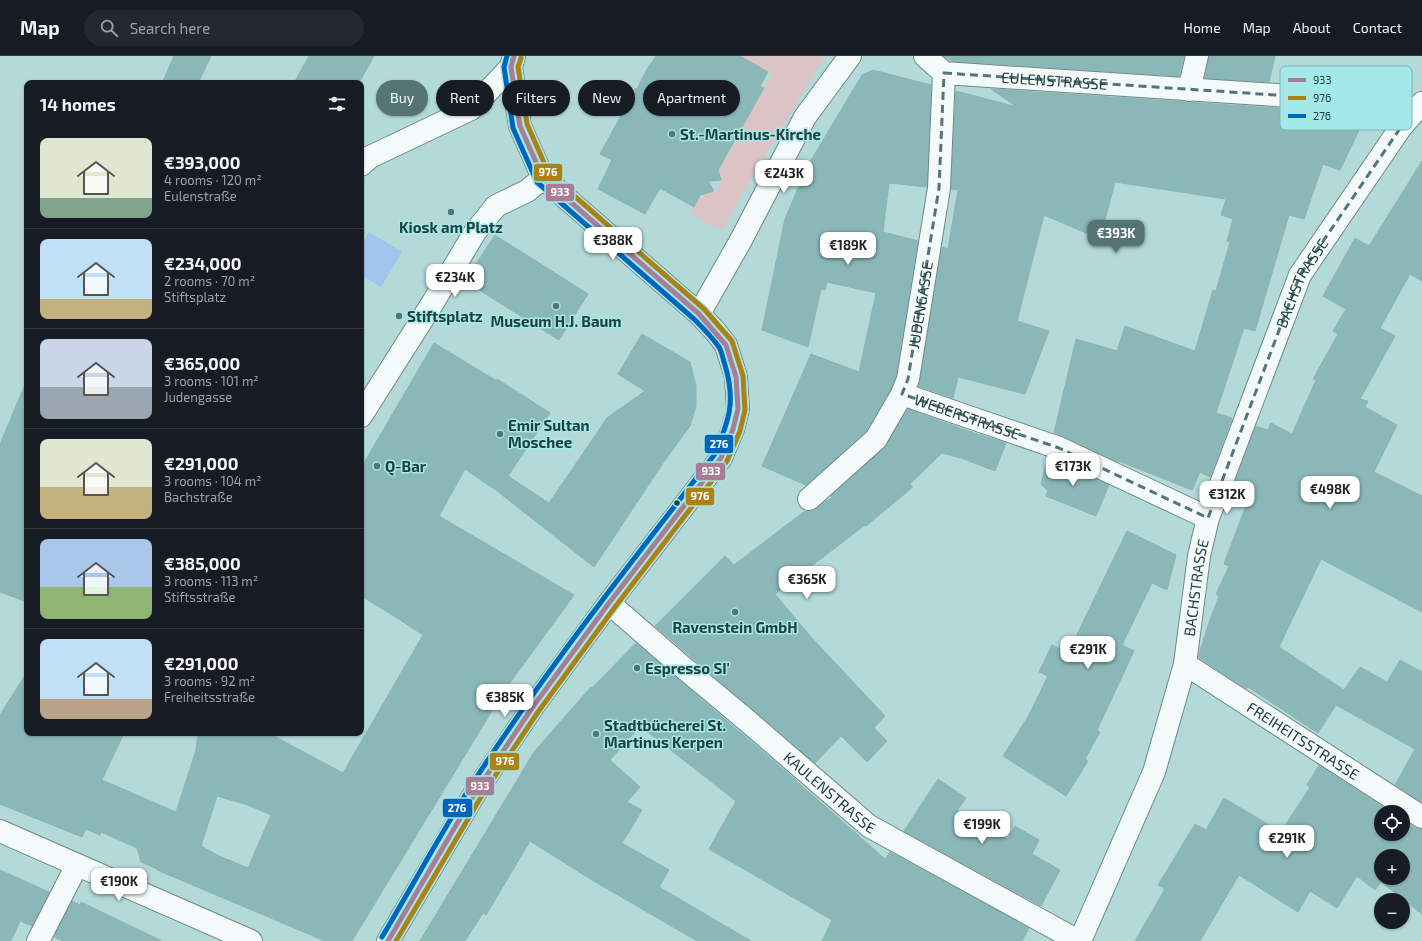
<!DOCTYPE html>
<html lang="en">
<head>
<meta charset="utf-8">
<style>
	:root { --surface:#171b24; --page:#242831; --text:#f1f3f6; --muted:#9ea1a6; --line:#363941; --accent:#557575 }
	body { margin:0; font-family:"Exo 2",sans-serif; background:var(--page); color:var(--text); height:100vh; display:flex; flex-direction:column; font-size:15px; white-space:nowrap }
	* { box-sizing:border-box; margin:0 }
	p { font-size:13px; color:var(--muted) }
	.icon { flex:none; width:22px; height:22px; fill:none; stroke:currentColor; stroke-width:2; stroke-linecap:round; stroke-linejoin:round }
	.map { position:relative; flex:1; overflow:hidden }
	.drawer { position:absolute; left:24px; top:24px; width:340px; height:656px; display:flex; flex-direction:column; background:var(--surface); border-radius:8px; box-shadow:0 1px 3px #0004 }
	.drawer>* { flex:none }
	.guide { position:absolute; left:376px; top:24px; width:380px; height:36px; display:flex; gap:8px }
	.controls { position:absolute; left:1374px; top:749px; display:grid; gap:8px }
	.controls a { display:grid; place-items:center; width:36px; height:36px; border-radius:50%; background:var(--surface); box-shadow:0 1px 3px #0004; font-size:20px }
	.price { position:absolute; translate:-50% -34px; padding:0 9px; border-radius:8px; background:#fff; color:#222; font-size:13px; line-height:26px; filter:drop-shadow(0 1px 2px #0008) }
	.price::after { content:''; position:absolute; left:50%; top:24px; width:12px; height:9px; margin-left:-6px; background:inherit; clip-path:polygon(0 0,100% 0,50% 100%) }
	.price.current { background:var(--accent); color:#fff }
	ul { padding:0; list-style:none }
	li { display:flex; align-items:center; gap:12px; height:100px; padding:0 16px }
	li+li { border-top:1px solid var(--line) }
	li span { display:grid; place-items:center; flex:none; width:112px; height:80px; border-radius:8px; color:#555 }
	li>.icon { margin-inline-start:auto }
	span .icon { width:48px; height:48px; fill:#fffc; stroke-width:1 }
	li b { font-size:17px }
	h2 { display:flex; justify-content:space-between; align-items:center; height:48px; padding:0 16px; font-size:17px }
	.tag { padding:0 14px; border-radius:18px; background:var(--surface); box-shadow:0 1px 3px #0004; font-size:14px; line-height:36px }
	.tag.current { background:var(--accent); color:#fff }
	header { display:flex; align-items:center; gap:24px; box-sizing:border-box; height:56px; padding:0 20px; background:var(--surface); border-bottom:1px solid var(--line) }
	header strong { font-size:19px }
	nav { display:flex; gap:22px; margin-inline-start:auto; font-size:14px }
	.search { width:280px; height:36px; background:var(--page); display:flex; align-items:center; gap:10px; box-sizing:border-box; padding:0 14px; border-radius:22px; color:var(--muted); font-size:15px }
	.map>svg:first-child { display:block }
	.green { fill:#dcc4c6 }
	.water { fill:#9fc7ed }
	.building { fill:#8ab8b8; stroke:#92b1b1; fill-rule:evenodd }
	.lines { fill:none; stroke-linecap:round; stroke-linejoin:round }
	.minor-casing { stroke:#6a8a8a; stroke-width:24 }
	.tertiary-casing { stroke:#6a8a8a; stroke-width:24 }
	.minor { stroke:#f4f9f9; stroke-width:22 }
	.tertiary { stroke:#f4f9f9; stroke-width:22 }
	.bus-1-casing { stroke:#a3e9e9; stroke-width:8 }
	.bus-2-casing { stroke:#a3e9e9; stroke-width:8 }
	.bus-3-casing { stroke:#a3e9e9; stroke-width:8 }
	.bus-1 { stroke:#a97d95; stroke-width:5 }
	.bus-2 { stroke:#ac8216; stroke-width:5 }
	.bus-3 { stroke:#0065bd; stroke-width:5 }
	.marked { fill:none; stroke:#557575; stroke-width:3; stroke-dasharray:8 5; stroke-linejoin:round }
	.poi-dot { fill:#557575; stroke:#a3e9e9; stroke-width:1.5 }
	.bus-dot { fill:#223f3f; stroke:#a3e9e9; stroke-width:1.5 }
	.labels { text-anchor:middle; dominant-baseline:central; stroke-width:3; stroke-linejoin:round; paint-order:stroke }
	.street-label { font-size:15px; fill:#223f3f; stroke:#a3e9e9 }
	.poi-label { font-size:15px; font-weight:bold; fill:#223f3f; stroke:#a3e9e9; text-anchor:start }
	.key { fill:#a3e9e9; stroke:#7cb6b6; stroke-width:1 }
	.key-label { font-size:11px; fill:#223f3f }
	.line-badge { stroke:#a3e9e9; stroke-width:1.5 }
	.badge-label { font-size:11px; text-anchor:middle; font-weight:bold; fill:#fff }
</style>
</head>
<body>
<header>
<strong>Map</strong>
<div class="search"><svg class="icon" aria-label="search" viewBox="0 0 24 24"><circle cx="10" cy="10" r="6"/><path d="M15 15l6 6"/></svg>Search here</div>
<nav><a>Home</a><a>Map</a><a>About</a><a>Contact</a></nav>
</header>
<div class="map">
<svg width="1422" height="885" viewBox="0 0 1422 885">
	<rect width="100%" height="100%" fill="#b3d9d9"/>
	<path class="green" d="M 740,0 L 825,0 L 744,135 L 722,175 L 690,158 L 701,139 L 715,136 L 723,122 L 717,118 L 772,18 Z"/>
	<path class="water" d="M 369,176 L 402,196 L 381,231 L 361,219 L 361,189 Z"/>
	<path class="building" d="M 174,0 L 211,0 L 198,27 L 162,27 Z
		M 309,0 L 374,0 L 359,27 L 294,27 Z
		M 656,0 L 740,0 L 768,16 L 760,30 L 764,32 L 718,114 L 721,124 L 708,125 L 714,135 L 700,139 L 694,151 L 660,132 L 645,158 L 598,133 L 612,104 L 600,98 L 636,32 L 637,33 L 647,13 Z
		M 944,0 L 1184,0 L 1179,20 L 951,5 Z
		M 1209,0 L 1275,0 L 1269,26 L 1205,22 Z
		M 873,14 L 931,29 L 927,131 L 889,127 L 883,176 L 918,185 L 896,320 L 891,333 L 866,375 L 806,429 L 762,410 L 811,298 L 859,316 L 876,237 L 827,226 L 825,234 L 821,233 L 808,291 L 762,274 L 785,163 L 807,111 L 862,19 Z
		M 991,33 L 1306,54 L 1361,70 L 1340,114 L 1323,108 L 1304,163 L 1289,159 L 1255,275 L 1244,272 L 1216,357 L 1232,362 L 1210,421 L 1200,416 L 1192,434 L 1119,405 L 1118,406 L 1054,377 L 1076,283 L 1117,295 L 1125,270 L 1195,295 L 1213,234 L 1216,235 L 1230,186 L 1227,185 L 1233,163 L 1221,159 L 1226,143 L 1115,126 L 1100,183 L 1044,159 L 1017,265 L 1049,275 L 1025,338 L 958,321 L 953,342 L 918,330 L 942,191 L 948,193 L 958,134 L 951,133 L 956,35 L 1017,51 Z
		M 1422,105 L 1422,225 L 1410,218 L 1380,272 L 1395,280 L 1360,343 L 1368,345 L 1365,351 L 1397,369 L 1374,416 L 1422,440 L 1422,556 L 1321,503 L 1279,591 L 1344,634 L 1360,611 L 1387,626 L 1400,604 L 1422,616 L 1422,746 L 1395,729 L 1415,693 L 1336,649 L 1318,677 L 1248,631 L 1246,633 L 1198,601 L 1210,564 L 1219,540 L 1216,538 L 1229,510 L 1224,508 L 1250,439 L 1233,431 L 1256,370 L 1268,374 L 1271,367 L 1292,378 L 1316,324 L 1313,323 L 1338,278 L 1333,275 L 1346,253 L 1323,240 L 1355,182 L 1369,190 Z
		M 495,179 L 588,238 L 559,284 L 465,225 Z
		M 642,278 L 690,306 L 696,330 L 696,350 L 690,370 L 663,407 L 594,511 L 497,435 L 465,413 L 439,460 L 574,539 L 504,635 L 352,885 L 325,885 L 157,814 L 157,813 L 141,806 L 137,792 L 101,776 L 100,779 L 86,773 L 82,781 L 0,748 L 0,659 L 27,616 L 27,677 L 124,677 L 102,724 L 176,756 L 196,694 L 198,677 L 268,677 L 343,717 L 423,579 L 394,560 L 361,540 L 361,412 L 434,287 L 497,325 L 497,323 L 550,357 L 508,420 L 549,447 L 607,362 L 645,335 L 618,318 ZM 217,740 L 248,749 L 271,759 L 248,812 L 219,800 L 201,790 Z
		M 27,324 L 27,546 L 0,536 L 0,388 Z
		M 908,353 L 968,375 L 1006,387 L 995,415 L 961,402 L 942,397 L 910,428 L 913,431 L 866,470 L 865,469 L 775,538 L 810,580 L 885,660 L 874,672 L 887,685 L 867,706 L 841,680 L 815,707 L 655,570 L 725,500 L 734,509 L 805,455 L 812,455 L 826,445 L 833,441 L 831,440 L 884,392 Z
		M 1048,401 L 1109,429 L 1096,460 L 1046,440 L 1048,435 L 1041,428 Z
		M 1127,475 L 1176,499 L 1167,534 L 1152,527 L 1122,589 L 1134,595 L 1097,674 L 1100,676 L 1085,703 L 1088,705 L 1066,740 L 1003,700 L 1029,659 L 1048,620 L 1039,616 L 1052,589 L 1068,597 Z
		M 636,587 L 797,725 L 796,725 L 825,750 L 885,803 L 890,796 L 1029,872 L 1022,885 L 822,885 L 832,864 L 709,793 L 736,745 L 640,670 L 610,704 L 640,731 L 627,746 L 642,754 L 622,787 L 669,814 L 659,831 L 751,885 L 697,885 L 592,824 L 530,785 L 486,859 L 483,857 L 465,885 L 420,885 L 534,696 L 591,631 L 592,632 Z
		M 1319,709 L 1391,756 L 1381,756 L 1381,778 L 1403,778 L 1403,764 L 1415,772 L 1422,773 L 1422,858 L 1381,826 L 1375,834 L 1357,820 L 1337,852 L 1310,835 L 1298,856 L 1239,819 L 1200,885 L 1135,885 L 1165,833 L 1158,829 L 1195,768 L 1206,774 L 1224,742 L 1281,776 L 1310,731 L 1307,729 ZM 1381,800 L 1403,800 L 1403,822 L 1381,822 Z
		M 938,723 L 966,742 L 957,755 L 1008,783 L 1015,770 L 1039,784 L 1032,798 L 1060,814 L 1041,850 L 904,775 Z
		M 0,814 L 49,836 L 32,870 L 20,865 L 11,885 L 0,885 Z
		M 72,845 L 80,849 L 81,846 L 162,885 L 63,885 L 54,881 Z"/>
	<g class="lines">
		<g class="minor-casing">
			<g id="minor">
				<path id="s1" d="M 925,0 L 944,17 L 1366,45 L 1401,71"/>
				<path d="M 1189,34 L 1197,0"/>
				<path d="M 361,109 L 370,101 L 471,53 L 511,11"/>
				<path d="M 699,258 L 741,184 L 805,61 L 850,0"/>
				<path id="s2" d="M 902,338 L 1059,392 L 1208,462"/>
				<path d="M 361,360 L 432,248 L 475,176 L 496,150 L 527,135 L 543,122"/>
				<path id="s3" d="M 809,443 L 876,383 L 902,338 L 908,323 L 939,132 L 944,17"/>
				<path id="s4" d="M 609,547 L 678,607 L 744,662 L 869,770 L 1078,885"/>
				<path id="s5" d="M 1185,608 L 1422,761"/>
				<path d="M 0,775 L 251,885"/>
				<path d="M 38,885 L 77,809"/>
				<path id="s6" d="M 1080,885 L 1154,716 L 1185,608 L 1199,500 L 1208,462 L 1300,219 L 1401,71 L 1422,47"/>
			</g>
		</g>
		<g class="tertiary-casing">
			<path id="tertiary" d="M 388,885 L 475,737 L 532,652 L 609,547 L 721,402 L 733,373 L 738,353 L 736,321 L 726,289 L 715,275 L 699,258 L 543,122 L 520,70 L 511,11 L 514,0"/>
		</g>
		<use href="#minor" class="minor"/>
		<use href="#tertiary" class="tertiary"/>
		<g class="bus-1-casing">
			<path id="bus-1" d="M 388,885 L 475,737 L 532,652 L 609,547 L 721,402 L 733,373 L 738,353 L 736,321 L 726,289 L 699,258 L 543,122 L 520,70 L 511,11 L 514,0"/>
		</g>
		<g class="bus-2-casing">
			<path id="bus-2" d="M 396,885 L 481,741 L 538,656 L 615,551 L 727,405 L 740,375 L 745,354 L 743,320 L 732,285 L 704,253 L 549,118 L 527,68 L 518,11 L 521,2"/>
		</g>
		<g class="bus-3-casing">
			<path id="bus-3" d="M 382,881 C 411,832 439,781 469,733 C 544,616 630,508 715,398 C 729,364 736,346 725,309 C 723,303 722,296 719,291 C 712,281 703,272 694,263 L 537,126 L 513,72 L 504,11 L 507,0"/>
		</g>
		<use href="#bus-1" class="bus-1"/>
		<use href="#bus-2" class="bus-2"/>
		<use href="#bus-3" class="bus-3"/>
	</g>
	<path class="marked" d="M 944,17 L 1366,45 L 1401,71 L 1300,219 L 1208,462 L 1059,392 L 902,338 L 908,323 L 939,132 Z"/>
	<g class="poi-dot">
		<circle cx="672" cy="78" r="4"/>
		<circle cx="451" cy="156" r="4"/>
		<circle cx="556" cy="250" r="4"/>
		<circle cx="399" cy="260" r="4"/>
		<circle cx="500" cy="378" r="4"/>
		<circle cx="377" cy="410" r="4"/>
		<circle cx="735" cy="556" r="4"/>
		<circle cx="637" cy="612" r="4"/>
		<circle cx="596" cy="678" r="4"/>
	</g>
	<circle class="bus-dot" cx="677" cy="447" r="3.5"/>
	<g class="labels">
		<g class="street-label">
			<text stroke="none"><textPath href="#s1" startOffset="136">EULENSTRASSE</textPath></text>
			<text stroke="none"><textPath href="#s6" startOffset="698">BACHSTRASSE</textPath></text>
			<text stroke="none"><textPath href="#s3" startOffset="233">JUDENGASSE</textPath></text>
			<text stroke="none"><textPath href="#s2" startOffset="69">WEBERSTRASSE</textPath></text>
			<text stroke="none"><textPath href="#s6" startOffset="374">BACHSTRASSE</textPath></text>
			<text stroke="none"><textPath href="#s5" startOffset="141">FREIHEITSSTRASSE</textPath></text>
			<text stroke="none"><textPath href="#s4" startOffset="291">KAULENSTRASSE</textPath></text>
		</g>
		<g class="poi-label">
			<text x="680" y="78">St.-Martinus-Kirche</text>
			<text x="451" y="171" text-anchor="middle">Kiosk am Platz</text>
			<text x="407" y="260">Stiftsplatz</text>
			<text x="556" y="265" text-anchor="middle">Museum H.J. Baum</text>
			<text x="508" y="369">Emir Sultan<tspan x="508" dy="17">Moschee</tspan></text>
			<text x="385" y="410">Q-Bar</text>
			<text x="735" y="571" text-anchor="middle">Ravenstein GmbH</text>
			<text x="645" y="612">Espresso SI'</text>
			<text x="604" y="669">Stadtbücherei St.<tspan x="604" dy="17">Martinus Kerpen</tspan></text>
		</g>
	</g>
	<rect x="1280" y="10" width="132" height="64" rx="6" class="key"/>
	<rect x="1288" y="22" width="18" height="4" fill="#a97d95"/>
	<rect x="1288" y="40" width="18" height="4" fill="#ac8216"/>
	<rect x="1288" y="58" width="18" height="4" fill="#0065bd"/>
	<g class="key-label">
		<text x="1313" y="28">933</text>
		<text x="1313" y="46">976</text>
		<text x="1313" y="64">276</text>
	</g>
	<g class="line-badge">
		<rect x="533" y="107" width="30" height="19" rx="4" fill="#ac8216"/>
		<rect x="545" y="127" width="30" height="19" rx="4" fill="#a97d95"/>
		<rect x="704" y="378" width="30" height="20" rx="4" fill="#0065bd"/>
		<rect x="695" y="406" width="31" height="19" rx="4" fill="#a97d95"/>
		<rect x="685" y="431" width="30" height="19" rx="4" fill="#ac8216"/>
		<rect x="489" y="696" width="31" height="19" rx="4" fill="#ac8216"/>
		<rect x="465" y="720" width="30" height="20" rx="4" fill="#a97d95"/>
		<rect x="442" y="742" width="31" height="20" rx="4" fill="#0065bd"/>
	</g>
	<g class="badge-label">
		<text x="548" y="120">976</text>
		<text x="560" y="140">933</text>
		<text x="719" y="392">276</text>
		<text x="711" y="419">933</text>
		<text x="700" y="444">976</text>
		<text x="505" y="709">976</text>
		<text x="480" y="734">933</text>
		<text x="457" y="756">276</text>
	</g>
</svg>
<div class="controls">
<a><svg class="icon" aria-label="locate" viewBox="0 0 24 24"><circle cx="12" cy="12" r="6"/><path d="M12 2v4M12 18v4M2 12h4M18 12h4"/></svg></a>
<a>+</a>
<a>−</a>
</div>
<b class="price" style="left:784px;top:138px">€243K</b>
<b class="price current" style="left:1116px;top:198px">€393K</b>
<b class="price" style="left:613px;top:205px">€388K</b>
<b class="price" style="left:848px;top:210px">€189K</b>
<b class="price" style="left:455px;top:242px">€234K</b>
<b class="price" style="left:1073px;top:431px">€173K</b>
<b class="price" style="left:1330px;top:454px">€498K</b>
<b class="price" style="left:1227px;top:459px">€312K</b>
<b class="price" style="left:807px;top:544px">€365K</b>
<b class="price" style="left:1088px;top:614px">€291K</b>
<b class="price" style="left:505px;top:662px">€385K</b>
<b class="price" style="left:982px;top:789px">€199K</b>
<b class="price" style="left:1287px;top:803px">€291K</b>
<b class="price" style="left:119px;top:846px">€190K</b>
<div class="guide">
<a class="tag current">Buy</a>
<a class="tag">Rent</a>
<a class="tag">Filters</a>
<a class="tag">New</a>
<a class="tag">Apartment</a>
</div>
<section class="drawer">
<h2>14 homes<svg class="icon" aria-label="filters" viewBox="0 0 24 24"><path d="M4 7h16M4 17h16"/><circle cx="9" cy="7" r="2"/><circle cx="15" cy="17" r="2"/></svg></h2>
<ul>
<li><span style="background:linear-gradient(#dfe7d0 75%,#7fa58c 0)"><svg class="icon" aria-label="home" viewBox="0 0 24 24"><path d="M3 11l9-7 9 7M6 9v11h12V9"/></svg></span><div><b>€393,000</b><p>4 rooms · 120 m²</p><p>Eulenstraße</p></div></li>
<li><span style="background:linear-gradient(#bfe0f5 75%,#c2b280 0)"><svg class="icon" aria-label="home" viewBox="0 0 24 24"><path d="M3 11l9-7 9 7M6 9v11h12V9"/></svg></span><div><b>€234,000</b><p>2 rooms · 70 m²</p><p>Stiftsplatz</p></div></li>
<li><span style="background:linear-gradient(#c9d6e8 60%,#9aa5b1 0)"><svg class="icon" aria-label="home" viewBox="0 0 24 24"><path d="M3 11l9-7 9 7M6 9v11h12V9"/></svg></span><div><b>€365,000</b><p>3 rooms · 101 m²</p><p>Judengasse</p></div></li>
<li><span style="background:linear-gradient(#dfe7d0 60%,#c2b280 0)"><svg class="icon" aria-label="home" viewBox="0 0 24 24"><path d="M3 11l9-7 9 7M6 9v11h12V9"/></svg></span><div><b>€291,000</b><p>3 rooms · 104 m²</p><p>Bachstraße</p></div></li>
<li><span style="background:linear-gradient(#a9c7e8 60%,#8fb573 0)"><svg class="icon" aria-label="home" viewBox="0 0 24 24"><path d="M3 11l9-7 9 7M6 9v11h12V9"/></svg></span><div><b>€385,000</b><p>3 rooms · 113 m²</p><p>Stiftsstraße</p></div></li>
<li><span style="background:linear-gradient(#bfe0f5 75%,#b9a48a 0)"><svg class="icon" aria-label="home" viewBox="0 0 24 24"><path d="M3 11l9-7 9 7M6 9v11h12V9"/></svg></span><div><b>€291,000</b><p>3 rooms · 92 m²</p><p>Freiheitsstraße</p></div></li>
</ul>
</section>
</div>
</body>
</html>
